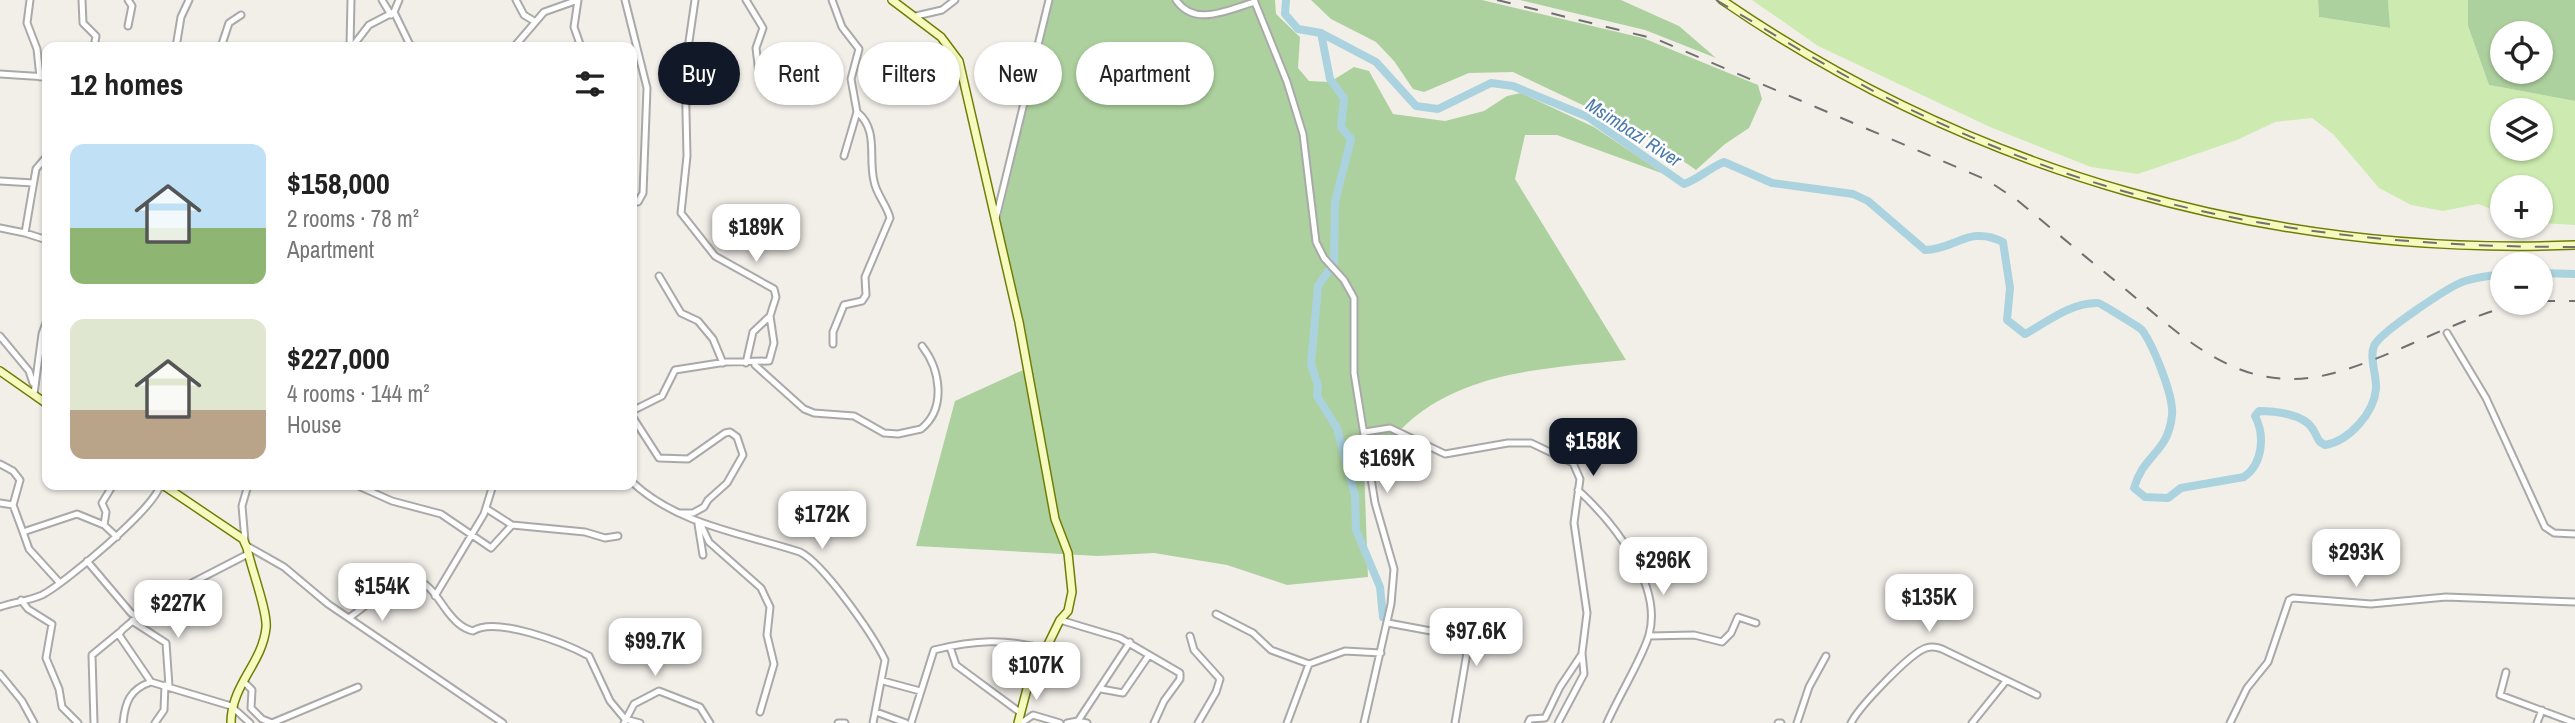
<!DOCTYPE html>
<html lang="en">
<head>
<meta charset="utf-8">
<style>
	:root { --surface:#fff; --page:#f6f6f6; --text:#222; --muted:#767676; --accent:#111827 }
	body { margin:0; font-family:"Archivo Narrow",sans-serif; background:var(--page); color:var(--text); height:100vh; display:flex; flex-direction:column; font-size:26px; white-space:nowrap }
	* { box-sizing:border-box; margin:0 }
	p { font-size:23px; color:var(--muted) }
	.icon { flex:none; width:38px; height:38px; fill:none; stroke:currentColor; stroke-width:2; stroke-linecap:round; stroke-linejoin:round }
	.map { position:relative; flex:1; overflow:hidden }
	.panel { position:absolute; left:42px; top:42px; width:595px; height:448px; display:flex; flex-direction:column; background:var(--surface); border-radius:14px; box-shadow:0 2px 5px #0004 }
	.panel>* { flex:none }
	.hud { position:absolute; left:658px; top:42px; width:665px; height:63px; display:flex; gap:14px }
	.tools { position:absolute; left:2490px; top:21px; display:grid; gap:14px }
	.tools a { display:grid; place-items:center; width:63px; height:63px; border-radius:50%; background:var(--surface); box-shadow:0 2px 5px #0004; font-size:35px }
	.price { position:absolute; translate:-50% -60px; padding:0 16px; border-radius:14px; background:#fff; color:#222; font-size:23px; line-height:46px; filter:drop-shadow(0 2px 4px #0008) }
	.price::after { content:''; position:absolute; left:50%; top:42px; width:21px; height:16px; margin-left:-10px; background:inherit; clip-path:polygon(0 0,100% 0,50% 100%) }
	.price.selected { background:var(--accent); color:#fff }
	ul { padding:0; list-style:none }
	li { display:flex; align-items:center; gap:21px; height:175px; padding:0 28px }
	li span { display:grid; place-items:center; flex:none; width:196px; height:140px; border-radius:14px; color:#555 }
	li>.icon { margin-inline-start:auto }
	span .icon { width:84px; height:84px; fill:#fffc; stroke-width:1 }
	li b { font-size:30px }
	h2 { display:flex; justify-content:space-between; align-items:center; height:84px; padding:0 28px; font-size:30px }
	.tag { padding:0 24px; border-radius:32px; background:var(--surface); box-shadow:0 2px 5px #0004; font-size:24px; line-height:63px }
	.tag.selected { background:var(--accent); color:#fff }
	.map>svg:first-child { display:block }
	.grass { fill:#cdebb0; fill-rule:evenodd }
	.forest { fill:#add19e; fill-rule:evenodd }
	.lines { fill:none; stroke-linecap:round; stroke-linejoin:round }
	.river { stroke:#aad3df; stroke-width:8 }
	.street-casing { stroke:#a9a9a9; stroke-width:9 }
	.secondary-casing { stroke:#707d05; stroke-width:10 }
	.street { stroke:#fff; stroke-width:5 }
	.secondary { stroke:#f7fabf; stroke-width:7 }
	.rail { stroke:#707070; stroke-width:2; stroke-dasharray:14 14; stroke-linecap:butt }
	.labels { text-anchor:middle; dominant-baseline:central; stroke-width:5; stroke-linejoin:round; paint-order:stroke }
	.water-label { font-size:19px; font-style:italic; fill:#4a7aab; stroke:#fff }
</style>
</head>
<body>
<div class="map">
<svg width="2575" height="723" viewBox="0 0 2575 723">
	<rect width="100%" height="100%" fill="#f2efe9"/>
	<path class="grass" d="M 1752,0 L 2318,0 L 2319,17 L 2389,28 L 2388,0 L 2468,0 L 2468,26 L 2489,85 L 2575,101 L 2575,225 L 2541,223 L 2541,187 L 2502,187 L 2502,213 L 2478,204 L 2443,211 L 2411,205 L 2379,188 L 2333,134 L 2312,118 L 2275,122 L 2237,140 L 2138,174 L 2091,167 L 1990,127 L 1818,46 ZM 2502,110 L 2541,110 L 2541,149 L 2502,149 Z"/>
	<path class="forest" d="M 1052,0 L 1275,0 L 1276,14 L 1300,37 L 1298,68 L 1309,81 L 1330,82 L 1354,67 L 1369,71 L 1393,114 L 1445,121 L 1484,111 L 1507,96 L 1521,93 L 1594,127 L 1664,174 L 1557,135 L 1525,135 L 1515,179 L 1626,360 C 1552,368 1470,370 1411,420 C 1395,434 1380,451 1364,466 L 1368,577 L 1287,585 L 1227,565 L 1154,553 L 1098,556 L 916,546 L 955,401 L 1032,366 L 1000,220 Z
		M 1311,0 L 1482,0 L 1643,38 L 1758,85 L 1762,99 L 1749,128 L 1725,144 L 1696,170 L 1646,135 L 1513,72 L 1469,73 L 1424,92 L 1413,89 L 1394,61 L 1376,42 L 1331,19 Z
		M 1520,0 L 1621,0 L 1679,26 L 1716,58 L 1645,30 Z
		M 2318,0 L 2388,0 L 2390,28 L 2319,17 Z
		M 2468,0 L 2575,0 L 2575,101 L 2489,85 L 2468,26 ZM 2502,33 L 2541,33 L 2541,72 L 2502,72 Z"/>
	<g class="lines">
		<path class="river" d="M 1286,0 L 1285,14 L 1298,29 L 1321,33 L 1376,62 L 1416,106 L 1438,109 L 1491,83 L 1513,86 L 1588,117 L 1684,184 C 1699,179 1709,168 1724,162 L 1772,183 L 1853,194 L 1868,201 L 1925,250 C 1956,249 1969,225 2003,242 L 2010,288 L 2007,320 L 2025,334 C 2047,322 2072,302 2098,303 C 2100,303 2139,327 2142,330 C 2153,345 2174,396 2172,415 C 2168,454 2144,453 2134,488 L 2145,497 L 2168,498 L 2181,488 L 2244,477 C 2263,464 2265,435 2255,416 L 2259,411 C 2275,411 2303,414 2312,428 C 2318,436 2316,441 2325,445 C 2349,441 2374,413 2376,389 C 2377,376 2369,358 2374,346 C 2379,333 2451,285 2465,281 C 2477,277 2490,276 2502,274
			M 1321,33 L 1330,79 L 1344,98 L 1341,127 L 1351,139 L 1335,202 L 1334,263 L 1318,286 L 1311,364 L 1318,386 L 1317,396 L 1337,428 L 1355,496 L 1356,530 L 1380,587 L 1383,617
			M 2541,273 L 2575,274"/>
		<g class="street-casing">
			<path id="street" d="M 30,0 L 27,23 L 37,49 L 40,77
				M 82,0 L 83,23 L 96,36 L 94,47
				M 382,0 L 391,15
				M 516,0 L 524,15 L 534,21
				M 578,0 L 574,27 L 581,47
				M 625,0 L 647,88 L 643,193 L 638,202
				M 746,0 L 763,28 L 756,48 L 760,82
				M 832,0 L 842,27 L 859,49 L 851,79 L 857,112 L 844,156
				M 1176,0 C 1195,28 1229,9 1255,2
				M 1254,0 L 1287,82 L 1303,134 L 1316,242 L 1324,258 L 1344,280 L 1354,298 L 1354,373 L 1375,503 L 1394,569 L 1391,604 L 1364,723
				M 394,12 L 411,47
				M 916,16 L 942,10 L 955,0
				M 128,26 L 132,6 L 128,0
				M 176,47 L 181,17 L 189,0
				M 221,47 L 229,23 L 241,15
				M 350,47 L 351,0
				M 352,47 L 369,25 L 394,12 L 399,0
				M 514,47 L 544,12 L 578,0
				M 0,74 L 47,77
				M 0,181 L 33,183
				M 996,218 L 1049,0
				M 0,228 L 25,233 L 36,169 L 47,156
				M 25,233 L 47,240
				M 659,276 L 681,313 L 698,321 L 713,339 L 723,363
				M 2447,333 L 2486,398 L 2545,527 L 2554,533 L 2575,534
				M 0,336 L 29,371 L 33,383
				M 833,344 L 833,332 L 844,305 L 862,301 L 866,295 L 865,277 L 890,218 C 887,205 876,194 874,181 C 868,157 879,130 857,112
				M 746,363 L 753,332 L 770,316
				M 755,365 L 804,409 L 814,413 L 854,416 L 884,433 L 898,434 L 921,429 C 947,408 940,369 922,346
				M 34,394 L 42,334 L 47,320
				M 632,411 L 662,396 L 675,370 L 726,362 L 769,361 L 774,343 L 770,316 L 776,297 L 774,289 L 715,256 L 681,213 L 687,156 L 685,69 L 695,0
				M 632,416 L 659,458 L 688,459 L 725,433 L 730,432 L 737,437 L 743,455 L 727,483 L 708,500 L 704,507 L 693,513 L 680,513
				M 1365,432 L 1390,428 L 1445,454 L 1508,443 L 1531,443 L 1573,463 L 1580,479 L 1574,523 L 1587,613 L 1582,653 L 1584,674 L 1558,723
				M 0,464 L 13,471 L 20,480 L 13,505 L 23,532
				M 632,482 C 678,525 742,533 800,552 C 824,564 873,635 885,660 L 873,723
				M 356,485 L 392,501 L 441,514 L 491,548 L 512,525 L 585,532 L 605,538 L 618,536
				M 493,485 L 605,485
				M 1578,490 C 1613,522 1663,584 1649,635 C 1642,659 1618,697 1607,723
				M 0,503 L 13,505
				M 487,509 L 512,525
				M 700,523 L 709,542 L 761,588 L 770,607 L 767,635 L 774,664 L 760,712
				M 698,524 L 703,555
				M 104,525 L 106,512 L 102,503 L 113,485
				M 245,541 L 242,506 L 248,485
				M 247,546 L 284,567 L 328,604 L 503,723
				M 87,561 L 131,613 L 138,617
				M 59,582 L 29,549 L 23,532 L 77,514 L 104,525 L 117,537
				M 435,596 L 484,514 L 493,485
				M 21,600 L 28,609 L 52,624 L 46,658 L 59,689 L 62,707 L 78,723
				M 0,607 C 13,602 29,601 42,595 C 64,584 156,507 160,485
				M 1216,614 L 1253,633 L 1271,650 L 1309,664
				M 349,618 C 367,605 405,570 426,585 C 434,591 441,603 447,611 C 454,620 461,628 473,631 C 496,616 565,643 589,656 L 610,701 L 625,719 L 640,723
				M 1060,620 L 1120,638 L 1180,673 L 1180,679 L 1164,701 L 1154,723
				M 132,621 L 166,643 L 169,686
				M 1388,623 L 1431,631 L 1471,629
				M 1190,636 L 1194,650 L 1220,679 L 1216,692 L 1198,723
				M 1649,636 L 1694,635 L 1722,642 L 1731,633 L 1738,617 L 1756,623
				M 950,647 L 956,665 L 1021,713
				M 2506,672 L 2500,695 L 2575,723
				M 0,674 L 22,701 L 34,723
				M 883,681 L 920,691
				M 151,682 L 119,635 L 122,630 L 155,602 L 248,554
				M 244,682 L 252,690 L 251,708 L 262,719 L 272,723 L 358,687
				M 1101,689 L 1123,693 L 1149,655
				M 876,712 L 906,723
				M 1078,721 L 1130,642
				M 94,723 L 92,655 L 120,632
				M 123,723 C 125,702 130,689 151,682 L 231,706 L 250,723
				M 155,723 L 164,710 L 165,685
				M 624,723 L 634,704 L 659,691 L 700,707 L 710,723
				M 838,723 L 845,723
				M 911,723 L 934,650 C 974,640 1006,638 1047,650
				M 1021,723 L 1033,715 L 1060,723
				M 1067,723 L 1078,721 L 1087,723
				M 1287,723 L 1309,664 L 1345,651 L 1381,653
				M 1455,723 L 1471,629 L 1506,624
				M 1528,723 L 1530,719 L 1545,718 L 1560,687 L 1582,654
				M 1778,723 L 1781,723
				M 1797,723 L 1809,687 L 1826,656
				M 1851,723 C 1859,707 1910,653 1926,648 C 1932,646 1937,647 1942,649 L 2037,695
				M 1972,723 L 2006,681
				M 2230,723 L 2247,688 L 2268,662 L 2289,600 L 2293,598 L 2371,604 L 2446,597 L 2575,602
				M 2537,723 L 2542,710"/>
		</g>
		<g class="secondary-casing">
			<path id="secondary" d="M 892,0 L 941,37 L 959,61 L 1019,322 L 1055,519 L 1068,553 L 1072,592 L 1068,611 L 1060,620 L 1028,685 L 1018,723
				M 1722,0 C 1973,173 2271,257 2575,245
				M 0,371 L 47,404
				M 163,485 L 243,539 L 247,548 C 251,568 268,612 266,628 C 262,664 231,685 231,723"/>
		</g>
		<use href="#street" class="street"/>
		<use href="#secondary" class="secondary"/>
		<path class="rail" d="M 1497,0 L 1656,39 L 1987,180 L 2017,200 C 2053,230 2088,259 2124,288 C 2187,341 2244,398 2334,373 C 2399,355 2457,317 2523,303
			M 1716,0 C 1787,42 1857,86 1933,120 C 2145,218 2344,247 2575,247
			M 2541,301 L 2575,301"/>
	</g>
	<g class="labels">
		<g class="water-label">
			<text transform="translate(1634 132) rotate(33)">Msimbazi River</text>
		</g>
	</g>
</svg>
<div class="tools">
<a><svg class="icon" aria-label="locate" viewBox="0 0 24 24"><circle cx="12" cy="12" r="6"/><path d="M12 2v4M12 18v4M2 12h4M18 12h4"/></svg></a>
<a><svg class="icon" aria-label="layers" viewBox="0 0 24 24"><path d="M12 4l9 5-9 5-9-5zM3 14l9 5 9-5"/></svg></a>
<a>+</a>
<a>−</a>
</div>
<b class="price" style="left:756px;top:264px">$189K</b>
<b class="price selected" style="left:1593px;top:478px">$158K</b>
<b class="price" style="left:1387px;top:495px">$169K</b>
<b class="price" style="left:822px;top:551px">$172K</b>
<b class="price" style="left:2356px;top:589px">$293K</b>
<b class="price" style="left:1663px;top:597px">$296K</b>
<b class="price" style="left:382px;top:623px">$154K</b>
<b class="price" style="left:1929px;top:634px">$135K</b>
<b class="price" style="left:178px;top:640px">$227K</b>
<b class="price" style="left:1476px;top:668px">$97.6K</b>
<b class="price" style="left:655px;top:678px">$99.7K</b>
<b class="price" style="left:1036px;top:702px">$107K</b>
<div class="hud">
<a class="tag selected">Buy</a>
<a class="tag">Rent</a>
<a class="tag">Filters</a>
<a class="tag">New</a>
<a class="tag">Apartment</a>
</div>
<section class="panel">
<h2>12 homes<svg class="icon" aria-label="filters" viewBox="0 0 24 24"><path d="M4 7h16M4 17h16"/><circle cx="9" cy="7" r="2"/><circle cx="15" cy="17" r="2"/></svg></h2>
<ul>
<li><span style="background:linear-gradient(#bfe0f5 60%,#8fb573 0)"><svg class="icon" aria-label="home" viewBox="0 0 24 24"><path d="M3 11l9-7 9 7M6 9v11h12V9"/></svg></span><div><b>$158,000</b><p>2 rooms · 78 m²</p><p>Apartment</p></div></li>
<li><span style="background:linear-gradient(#dfe7d0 65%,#b9a48a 0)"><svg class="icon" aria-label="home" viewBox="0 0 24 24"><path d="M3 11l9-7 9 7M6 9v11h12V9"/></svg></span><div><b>$227,000</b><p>4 rooms · 144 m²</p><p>House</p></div></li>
</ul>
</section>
</div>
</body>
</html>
